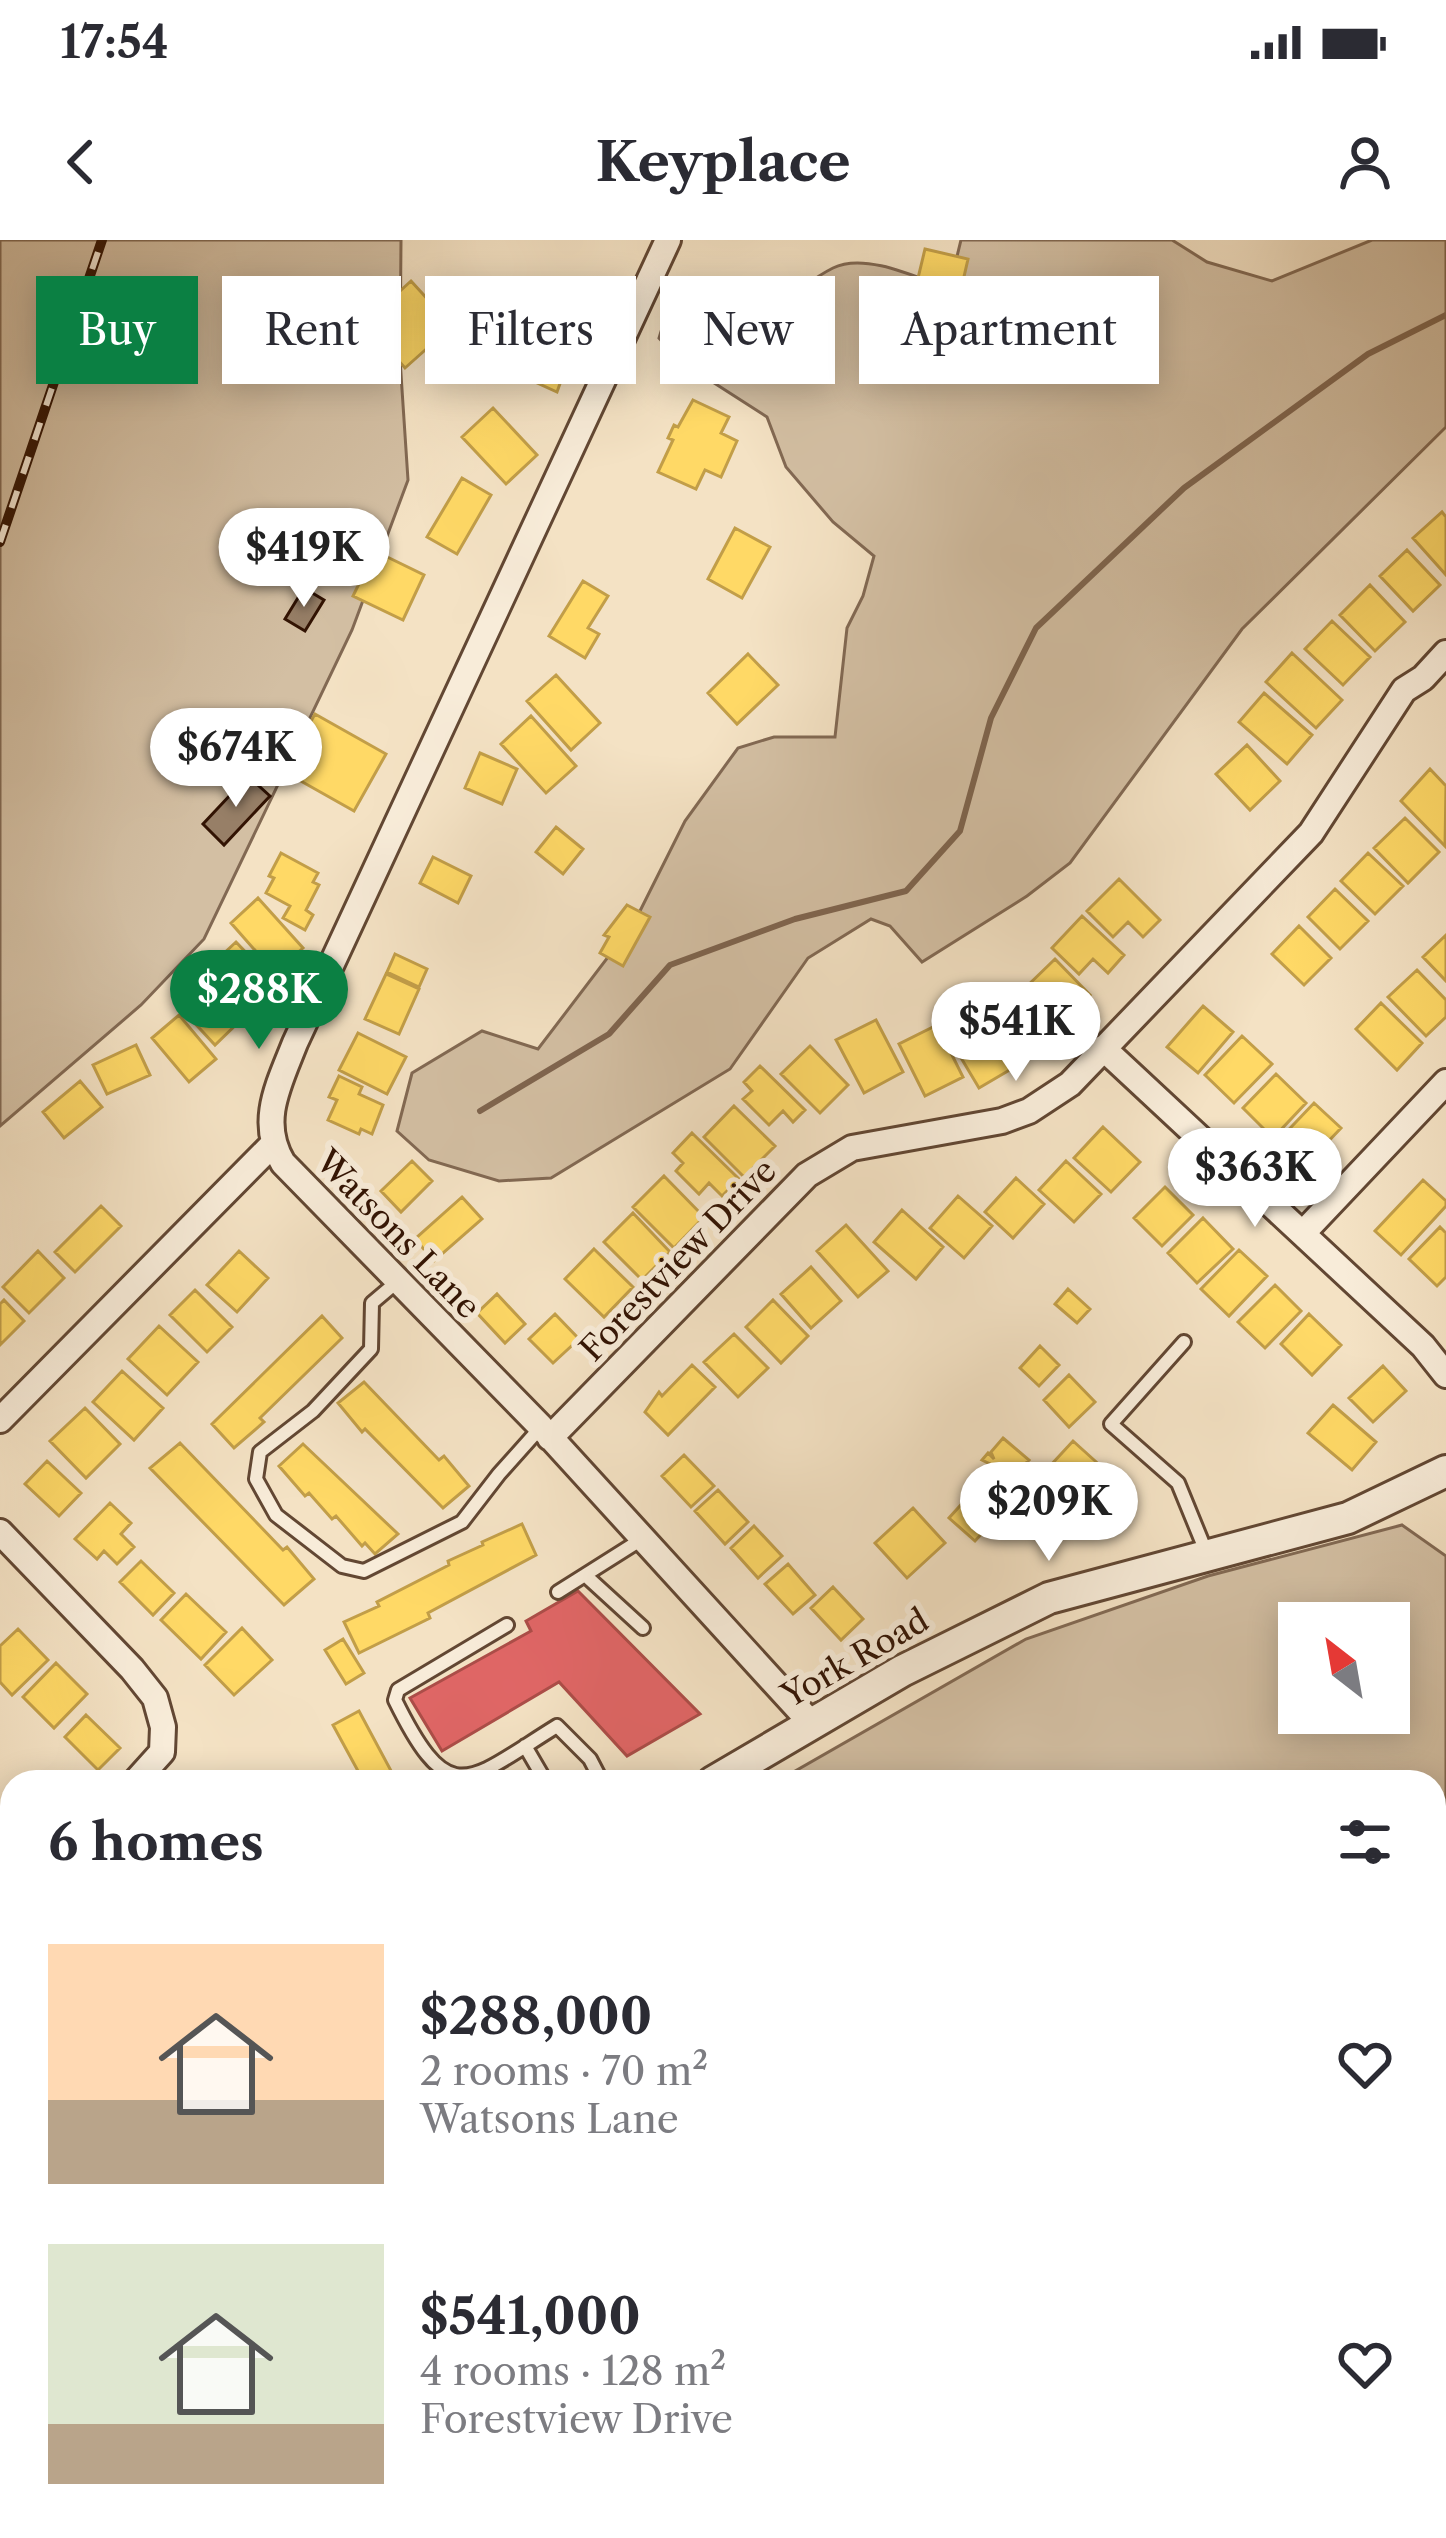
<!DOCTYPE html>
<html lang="en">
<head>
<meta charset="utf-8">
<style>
	:root { --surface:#fff; --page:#f2f2f3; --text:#2b2b33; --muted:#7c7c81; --accent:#0b8043 }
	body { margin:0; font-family:"Libre Caslon Text",serif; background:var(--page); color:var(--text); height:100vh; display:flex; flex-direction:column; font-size:45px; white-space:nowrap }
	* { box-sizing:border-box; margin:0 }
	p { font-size:39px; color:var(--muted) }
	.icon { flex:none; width:66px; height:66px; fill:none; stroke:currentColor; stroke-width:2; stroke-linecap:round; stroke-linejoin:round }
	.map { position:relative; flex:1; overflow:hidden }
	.sheet { position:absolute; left:0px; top:1530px; width:1446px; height:768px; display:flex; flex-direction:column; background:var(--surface); border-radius:36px 36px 0 0; box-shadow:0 6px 30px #0003 }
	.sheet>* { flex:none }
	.top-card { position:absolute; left:36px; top:36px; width:1374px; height:108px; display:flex; gap:24px }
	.needle { width:78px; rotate:329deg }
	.controls { position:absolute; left:1278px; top:1362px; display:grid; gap:24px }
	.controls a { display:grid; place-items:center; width:132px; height:132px; border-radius:0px; background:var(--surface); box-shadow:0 6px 30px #0003; font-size:60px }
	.price { position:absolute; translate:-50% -102px; padding:0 27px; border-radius:42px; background:#fff; color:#222; font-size:39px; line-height:78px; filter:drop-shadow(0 3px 6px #0008) }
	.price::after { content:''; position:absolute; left:50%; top:72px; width:36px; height:27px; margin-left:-18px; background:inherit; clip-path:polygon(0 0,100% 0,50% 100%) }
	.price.current { background:var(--accent); color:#fff }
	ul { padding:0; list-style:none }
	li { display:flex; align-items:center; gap:36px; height:300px; padding:0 48px }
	li span { display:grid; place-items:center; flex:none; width:336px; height:240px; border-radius:0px; color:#555 }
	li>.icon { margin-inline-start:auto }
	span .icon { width:144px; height:144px; fill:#fffc; stroke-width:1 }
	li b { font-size:51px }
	h2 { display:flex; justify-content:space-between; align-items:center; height:144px; padding:0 48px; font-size:51px }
	.pill { padding:0 42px; border-radius:0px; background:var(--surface); box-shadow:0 6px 30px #0003; font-size:42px; line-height:108px }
	.pill.current { background:var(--accent); color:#fff }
	.status { display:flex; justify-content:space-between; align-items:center; height:84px; padding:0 60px; background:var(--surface); direction:ltr }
	.status svg { height:33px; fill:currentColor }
	header { display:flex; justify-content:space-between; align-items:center; height:156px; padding:0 48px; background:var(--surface); font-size:54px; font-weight:700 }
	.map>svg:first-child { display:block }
	.green { fill:#d3bfa3; stroke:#826953; stroke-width:3; fill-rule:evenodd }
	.water { fill:#b29c82; stroke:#7f654f; stroke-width:3 }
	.homes { fill:#ffd966; stroke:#c29e48; stroke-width:3 }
	.shops { fill:#e06666; stroke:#ac4d48; stroke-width:3 }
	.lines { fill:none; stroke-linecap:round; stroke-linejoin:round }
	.stream { stroke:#7f654f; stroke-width:6 }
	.building { fill:#977f67; stroke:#321303; stroke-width:3 }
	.service-casing { stroke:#624733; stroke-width:18 }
	.minor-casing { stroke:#624733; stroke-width:30 }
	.tertiary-casing { stroke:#624733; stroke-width:36 }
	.service { stroke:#f8ecd9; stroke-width:12 }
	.minor { stroke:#f8ecd9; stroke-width:24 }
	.tertiary { stroke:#f8ecd9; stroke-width:30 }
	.rail-casing { stroke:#321303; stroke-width:10 }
	.rail { stroke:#f8ecd9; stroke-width:6; stroke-dasharray:18; stroke-linecap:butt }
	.labels { text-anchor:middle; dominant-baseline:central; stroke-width:12; stroke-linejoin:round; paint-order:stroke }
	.street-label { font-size:33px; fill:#321303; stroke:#f8ecd9 }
</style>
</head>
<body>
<div class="status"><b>17:54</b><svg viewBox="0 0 49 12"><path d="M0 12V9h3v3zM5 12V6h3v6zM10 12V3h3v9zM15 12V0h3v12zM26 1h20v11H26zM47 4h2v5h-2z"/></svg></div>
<header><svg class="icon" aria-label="back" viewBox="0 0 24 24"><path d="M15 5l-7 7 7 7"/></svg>Keyplace<svg class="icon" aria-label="person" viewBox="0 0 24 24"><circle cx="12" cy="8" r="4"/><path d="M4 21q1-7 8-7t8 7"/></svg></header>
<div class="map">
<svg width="1446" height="2298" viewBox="0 0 1446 2298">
	<rect width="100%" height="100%" fill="#f4e2c4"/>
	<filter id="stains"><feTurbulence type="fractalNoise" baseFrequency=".00167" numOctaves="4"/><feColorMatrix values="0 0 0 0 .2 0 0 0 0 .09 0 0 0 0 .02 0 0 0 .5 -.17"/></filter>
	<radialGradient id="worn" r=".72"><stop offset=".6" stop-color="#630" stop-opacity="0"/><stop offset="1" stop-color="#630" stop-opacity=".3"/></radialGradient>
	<path class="green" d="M 0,0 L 401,0 L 400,119 L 408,240 L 352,390 L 204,699 L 141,765 L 0,886 Z
		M 961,0 L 1172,0 L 1207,22 L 1272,41 L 1372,0 L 1446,0 L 1446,187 L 1242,389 L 1070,623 L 1027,656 L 922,722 L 890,686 L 871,679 L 808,718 L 730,829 L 551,938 L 499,941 L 429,920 L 397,891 L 412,833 L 482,791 L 538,809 L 634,683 L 685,581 L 738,508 L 774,497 L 835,497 L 847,388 L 863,356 L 874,316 L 833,282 L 786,227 L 767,177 L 680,121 L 659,98 L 669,65 C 697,60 717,74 742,72 C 790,67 797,46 833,28 C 865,12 918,38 949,49 Z
		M 1402,1285 L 1446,1316 L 1446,1613 L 1434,1615 L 1434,1542 L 776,1542 L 1026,1399 L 1208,1336 ZM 1299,1383 L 1389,1383 L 1389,1473 L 1299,1473 Z
		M 1434,1876 L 1446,1877 L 1446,2036 L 1434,2027 Z
		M 974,2286 L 1225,2286 L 1243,2298 L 986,2298 Z"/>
	<path class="water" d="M 1446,1613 L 1446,1877 L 1434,1876 L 1434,1615 Z
		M 1434,2027 L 1446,2036 L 1446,2298 L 1243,2298 L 1225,2286 L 1434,2286 Z"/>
	<path class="homes" d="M 925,9 L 968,19 L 950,98 L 906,88 Z
		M 411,41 L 452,86 L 405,128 L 365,83 Z
		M 542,45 L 586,66 L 567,108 L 572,110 L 557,152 L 533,141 L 530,137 L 536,124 L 511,112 Z
		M 693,160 L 729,177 L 721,193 L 737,201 L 721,237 L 705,230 L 696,249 L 658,232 L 673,200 L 668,198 L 674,185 L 678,187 Z
		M 493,168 L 537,215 L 506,244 L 462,197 Z
		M 462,238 L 491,255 L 457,314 L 427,297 Z
		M 1442,272 L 1446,277 L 1446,335 L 1413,298 Z
		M 735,288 L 770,307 L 742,358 L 708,339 Z
		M 1407,310 L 1440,345 L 1413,371 L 1380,336 Z
		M 375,311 L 424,335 L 403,380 L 353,356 Z
		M 583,341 L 608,356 L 588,388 L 599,394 L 585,418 L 549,396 Z
		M 1370,345 L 1405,382 L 1375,411 L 1340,375 Z
		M 1332,381 L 1370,417 L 1343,445 L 1305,409 Z
		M 1292,413 L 1342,460 L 1316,488 L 1266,442 Z
		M 748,414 L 778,445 L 737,484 L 708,453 Z
		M 556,435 L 600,483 L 571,510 L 527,461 Z
		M 1264,453 L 1312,495 L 1287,524 L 1239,482 Z
		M 315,474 L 386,514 L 354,571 L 283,531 Z
		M 531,476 L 576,526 L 546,553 L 501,504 Z
		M 1247,505 L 1280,541 L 1250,570 L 1216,534 Z
		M 480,513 L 517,529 L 502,564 L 465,548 Z
		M 1430,529 L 1446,546 L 1445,606 L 1401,561 Z
		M 1405,578 L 1439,612 L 1408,643 L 1374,608 Z
		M 556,587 L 583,609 L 563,634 L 536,612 Z
		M 281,613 L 318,633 L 313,642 L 319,645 L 306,670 L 313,675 L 305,690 L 283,678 L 290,666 L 266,653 L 274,638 L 269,636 Z
		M 1368,613 L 1403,646 L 1375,674 L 1341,641 Z
		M 433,617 L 471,636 L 458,663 L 420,643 Z
		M 1119,639 L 1160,680 L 1143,697 L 1128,682 L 1113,697 L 1087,671 Z
		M 1335,649 L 1368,681 L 1340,709 L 1308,677 Z
		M 258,658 L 303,708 L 275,733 L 231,683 Z
		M 627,665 L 650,677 L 623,726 L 600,713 L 609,697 L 604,695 Z
		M 1082,676 L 1124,715 L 1108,733 L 1093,719 L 1079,734 L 1052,708 Z
		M 1299,686 L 1331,718 L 1304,745 L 1272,714 Z
		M 1446,695 L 1446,741 L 1423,717 Z
		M 236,702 L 275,743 L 245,771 L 207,729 Z
		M 395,714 L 427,729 L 419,747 L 387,732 Z
		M 1055,719 L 1090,755 L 1058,787 L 1022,751 Z
		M 1417,730 L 1446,760 L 1446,777 L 1426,796 L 1388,757 Z
		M 386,734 L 419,749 L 399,794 L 365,779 Z
		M 207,735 L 245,776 L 215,805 L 176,763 Z
		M 1015,751 L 1055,790 L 1027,819 L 987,780 Z
		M 1381,763 L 1422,803 L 1397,830 L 1356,789 Z
		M 1203,766 L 1233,792 L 1198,833 L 1167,807 Z
		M 179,775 L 216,819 L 189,842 L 152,798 Z
		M 876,780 L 903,832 L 864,853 L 836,800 Z
		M 985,781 L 1013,828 L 979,848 L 951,801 Z
		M 937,785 L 963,837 L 925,856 L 899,804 Z
		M 358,793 L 406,817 L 387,854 L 339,830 Z
		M 1242,796 L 1272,824 L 1234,863 L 1205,835 Z
		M 136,805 L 150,835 L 107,854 L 93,825 Z
		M 810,806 L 848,845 L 820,873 L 781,834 Z
		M 760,826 L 805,870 L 793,882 L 783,871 L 769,885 L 743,859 L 752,851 L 744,842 Z
		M 1276,834 L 1306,863 L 1273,898 L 1243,868 Z
		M 339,836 L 362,847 L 359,854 L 383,865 L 372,894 L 361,889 L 359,894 L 328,880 L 337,860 L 329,857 Z
		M 80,841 L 102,867 L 64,898 L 43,872 Z
		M 1314,863 L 1341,888 L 1303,928 L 1276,903 Z
		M 734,866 L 775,906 L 744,937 L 704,897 Z
		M 1103,887 L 1140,922 L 1111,952 L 1074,918 Z
		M 692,893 L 739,939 L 722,956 L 709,943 L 699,954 L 676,931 L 683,923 L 673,913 Z
		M 412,921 L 432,941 L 401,972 L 381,951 Z
		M 1066,921 L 1101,954 L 1074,982 L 1039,950 Z
		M 664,936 L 704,977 L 674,1008 L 633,967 Z
		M 1016,938 L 1044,964 L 1013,998 L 985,972 Z
		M 1423,940 L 1446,961 L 1446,966 L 1401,1015 L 1375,991 Z
		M 1165,947 L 1193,975 L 1162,1006 L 1134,978 Z
		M 958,956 L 992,986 L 964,1018 L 930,988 Z
		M 462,957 L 482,979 L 434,1021 L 415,999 Z
		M 101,966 L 121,986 L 75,1032 L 55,1012 Z
		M 902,970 L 943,1007 L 916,1039 L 874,1002 Z
		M 633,973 L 670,1012 L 642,1040 L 604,1002 Z
		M 1203,978 L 1233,1009 L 1197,1043 L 1168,1013 Z
		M 846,985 L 888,1031 L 858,1057 L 817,1011 Z
		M 1440,987 L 1446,993 L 1446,1037 L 1437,1046 L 1409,1019 Z
		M 594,1009 L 633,1047 L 604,1077 L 565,1039 Z
		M 1239,1010 L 1267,1036 L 1229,1076 L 1201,1049 Z
		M 38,1011 L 64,1038 L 29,1073 L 3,1047 Z
		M 239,1011 L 268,1038 L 237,1072 L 207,1045 Z
		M 811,1027 L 841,1061 L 811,1088 L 781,1054 Z
		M 1275,1045 L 1301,1071 L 1265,1108 L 1238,1082 Z
		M 1068,1049 L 1090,1069 L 1077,1083 L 1055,1064 Z
		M 195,1050 L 232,1087 L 207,1112 L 170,1075 Z
		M 497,1054 L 525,1084 L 505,1103 L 477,1073 Z
		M 4,1060 L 24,1081 L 0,1105 L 0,1064 Z
		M 773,1060 L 808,1096 L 781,1123 L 746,1087 Z
		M 555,1074 L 579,1099 L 553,1123 L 529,1099 Z
		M 1309,1074 L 1341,1105 L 1312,1135 L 1281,1104 Z
		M 322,1076 L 342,1098 L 260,1178 L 264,1182 L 234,1208 L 212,1184 Z
		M 159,1086 L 198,1122 L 167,1155 L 128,1119 Z
		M 734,1094 L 768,1128 L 738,1157 L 704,1122 Z
		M 1040,1106 L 1059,1125 L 1039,1146 L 1020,1128 Z
		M 692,1125 L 715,1147 L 668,1195 L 645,1172 L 659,1152 L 662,1156 Z
		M 1383,1126 L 1406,1151 L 1373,1182 L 1349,1158 Z
		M 122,1131 L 163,1168 L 134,1200 L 93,1162 Z
		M 1069,1135 L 1095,1162 L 1069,1187 L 1044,1160 Z
		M 364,1142 L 439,1220 L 444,1216 L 469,1246 L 443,1268 L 365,1189 L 362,1192 L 338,1163 Z
		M 1333,1165 L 1376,1202 L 1352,1230 L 1308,1193 Z
		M 85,1168 L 120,1204 L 86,1238 L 50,1201 Z
		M 1003,1198 L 1029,1220 L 1006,1243 L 991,1229 L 994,1226 L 982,1220 L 988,1213 L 994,1219 L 991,1212 Z
		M 1073,1201 L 1104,1229 L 1069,1267 L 1038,1239 Z
		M 180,1203 L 283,1310 L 287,1307 L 314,1339 L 284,1365 L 150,1228 Z
		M 303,1204 L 398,1294 L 375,1314 L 365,1303 L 362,1306 L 336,1276 L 332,1279 L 309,1253 L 305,1256 L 279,1226 Z
		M 684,1215 L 714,1246 L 691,1267 L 662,1236 Z
		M 47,1221 L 81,1253 L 59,1276 L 25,1244 Z
		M 988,1235 L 1014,1259 L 975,1301 L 949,1278 Z
		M 718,1250 L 748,1282 L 725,1304 L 695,1271 Z
		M 110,1263 L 131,1283 L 121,1294 L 134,1307 L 117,1324 L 104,1311 L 97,1319 L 75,1299 Z
		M 913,1268 L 945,1303 L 907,1338 L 875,1303 Z
		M 522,1284 L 536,1315 L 428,1373 L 430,1378 L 359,1413 L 344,1382 L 379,1366 L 377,1362 L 449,1325 L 448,1321 L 483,1305 L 482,1302 Z
		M 754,1286 L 782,1316 L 758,1338 L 731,1308 Z
		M 141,1321 L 174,1353 L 153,1375 L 120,1342 Z
		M 788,1324 L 815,1355 L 793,1374 L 765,1344 Z
		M 833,1347 L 863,1379 L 841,1400 L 811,1368 Z
		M 186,1354 L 226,1392 L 201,1419 L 161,1380 Z
		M 242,1388 L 272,1420 L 234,1455 L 205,1425 Z
		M 18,1389 L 48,1420 L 12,1455 L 0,1442 L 0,1406 Z
		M 343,1399 L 364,1433 L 346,1444 L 325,1410 Z
		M 56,1423 L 87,1454 L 54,1488 L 23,1457 Z
		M 359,1471 L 397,1542 L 364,1542 L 333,1485 Z
		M 86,1475 L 120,1508 L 98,1530 L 65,1497 Z
		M 8,1923 L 12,1927 L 12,1956 L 8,1960 L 0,1953 L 0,1925 L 3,1928 Z
		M 250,2286 L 278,2286 L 286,2298 L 232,2298 Z
		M 581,2286 L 591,2286 L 598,2298 L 562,2298 Z
		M 745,2286 L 767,2286 L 771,2295 L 750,2298 Z
		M 877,2286 L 890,2286 L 895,2298 L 854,2298 Z"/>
	<path class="shops" d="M 578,1351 L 700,1474 L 627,1516 L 559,1442 L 442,1511 L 410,1458 L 531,1391 L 526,1381 Z"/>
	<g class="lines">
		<path class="stream" d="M 480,871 L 609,794 L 670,725 L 795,679 L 906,651 L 960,591 L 991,478 L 1036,388 L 1184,248 L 1368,114 L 1446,75"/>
	</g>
	<path class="building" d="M 304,348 L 324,360 L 305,391 L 285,379 Z
		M 248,536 L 270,556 L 224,605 L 203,584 Z"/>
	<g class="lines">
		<g class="service-casing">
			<path id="service" d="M 398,1041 L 372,1063 L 371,1109 L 313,1171 L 260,1212 L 256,1239 L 276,1275 L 342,1326 L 364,1331 L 462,1282 L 499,1234 L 541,1187
				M 1184,1102 L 1111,1184 L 1178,1243 L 1207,1314
				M 642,1299 L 585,1335 L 643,1388
				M 558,1352 L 585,1335
				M 507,1385 L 398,1450 L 395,1460 C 450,1572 468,1541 557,1486 L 590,1519 L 602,1542
				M 525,1506 L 546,1542"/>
		</g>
		<g class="minor-casing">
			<path id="minor" d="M 668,0 L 295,803 C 279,844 258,882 283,923 L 541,1187 L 812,1484
				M 1103,808 L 1423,1106 L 1446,1135
				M 1303,993 L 1446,842
				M 0,1180 L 272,905
				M 550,1198 L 807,935 L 852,908 L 1002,881 L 1029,871 L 1070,844 L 1311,593 L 1404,450 L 1423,438 L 1446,413
				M 0,1292 L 132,1429 L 155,1458 L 163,1487 L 162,1512 L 135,1542
				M 0,1675 L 12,1664
				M 0,2047 L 12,2035
				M 334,2286 L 341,2298
				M 978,2286 L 990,2298
				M 946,2298 L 947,2286"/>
		</g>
		<g class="tertiary-casing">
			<path id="tertiary" d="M 713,1542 L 902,1431 L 1049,1358 L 1348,1278 L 1446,1231
				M 664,2286 L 669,2298"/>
		</g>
		<use href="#service" class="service"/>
		<use href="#minor" class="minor"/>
		<use href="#tertiary" class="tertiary"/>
		<g class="rail-casing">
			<path id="rail" d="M 0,302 L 102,0"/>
		</g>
		<use href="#rail" class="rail"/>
	</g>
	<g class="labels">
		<g class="street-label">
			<text transform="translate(398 994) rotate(46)">Watsons Lane</text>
			<text transform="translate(678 1020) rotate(-46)">Forestview Drive</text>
			<text transform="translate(855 1418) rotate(-30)">York Road</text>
		</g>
	</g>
	<rect width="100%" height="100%" filter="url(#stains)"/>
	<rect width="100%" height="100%" fill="url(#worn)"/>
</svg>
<div class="controls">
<a><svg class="needle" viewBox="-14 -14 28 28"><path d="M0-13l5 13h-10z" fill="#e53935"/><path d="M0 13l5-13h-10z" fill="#7c7c81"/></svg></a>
</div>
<b class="price" style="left:304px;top:370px">$419K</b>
<b class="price" style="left:236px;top:570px">$674K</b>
<b class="price current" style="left:259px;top:812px">$288K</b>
<b class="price" style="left:1016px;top:844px">$541K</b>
<b class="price" style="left:1255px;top:990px">$363K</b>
<b class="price" style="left:1049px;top:1324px">$209K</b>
<div class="top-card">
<a class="pill current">Buy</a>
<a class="pill">Rent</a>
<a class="pill">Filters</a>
<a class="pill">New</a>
<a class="pill">Apartment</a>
</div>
<section class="sheet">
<h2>6 homes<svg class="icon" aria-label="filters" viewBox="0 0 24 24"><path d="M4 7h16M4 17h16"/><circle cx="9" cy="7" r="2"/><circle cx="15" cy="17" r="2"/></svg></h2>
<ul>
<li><span style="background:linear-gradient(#ffd9b3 65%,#b9a48a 0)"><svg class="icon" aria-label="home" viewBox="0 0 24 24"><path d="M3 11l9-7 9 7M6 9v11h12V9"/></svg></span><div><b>$288,000</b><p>2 rooms · 70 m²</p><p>Watsons Lane</p></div><svg class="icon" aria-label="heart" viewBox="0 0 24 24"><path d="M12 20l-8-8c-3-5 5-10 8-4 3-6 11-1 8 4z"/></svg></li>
<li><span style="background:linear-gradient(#dfe7d0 75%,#b9a48a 0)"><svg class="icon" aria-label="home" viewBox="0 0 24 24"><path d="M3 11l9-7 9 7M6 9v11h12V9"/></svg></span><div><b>$541,000</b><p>4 rooms · 128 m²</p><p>Forestview Drive</p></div><svg class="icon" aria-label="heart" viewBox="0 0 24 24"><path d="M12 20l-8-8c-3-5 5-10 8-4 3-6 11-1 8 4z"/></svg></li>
</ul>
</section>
</div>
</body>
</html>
